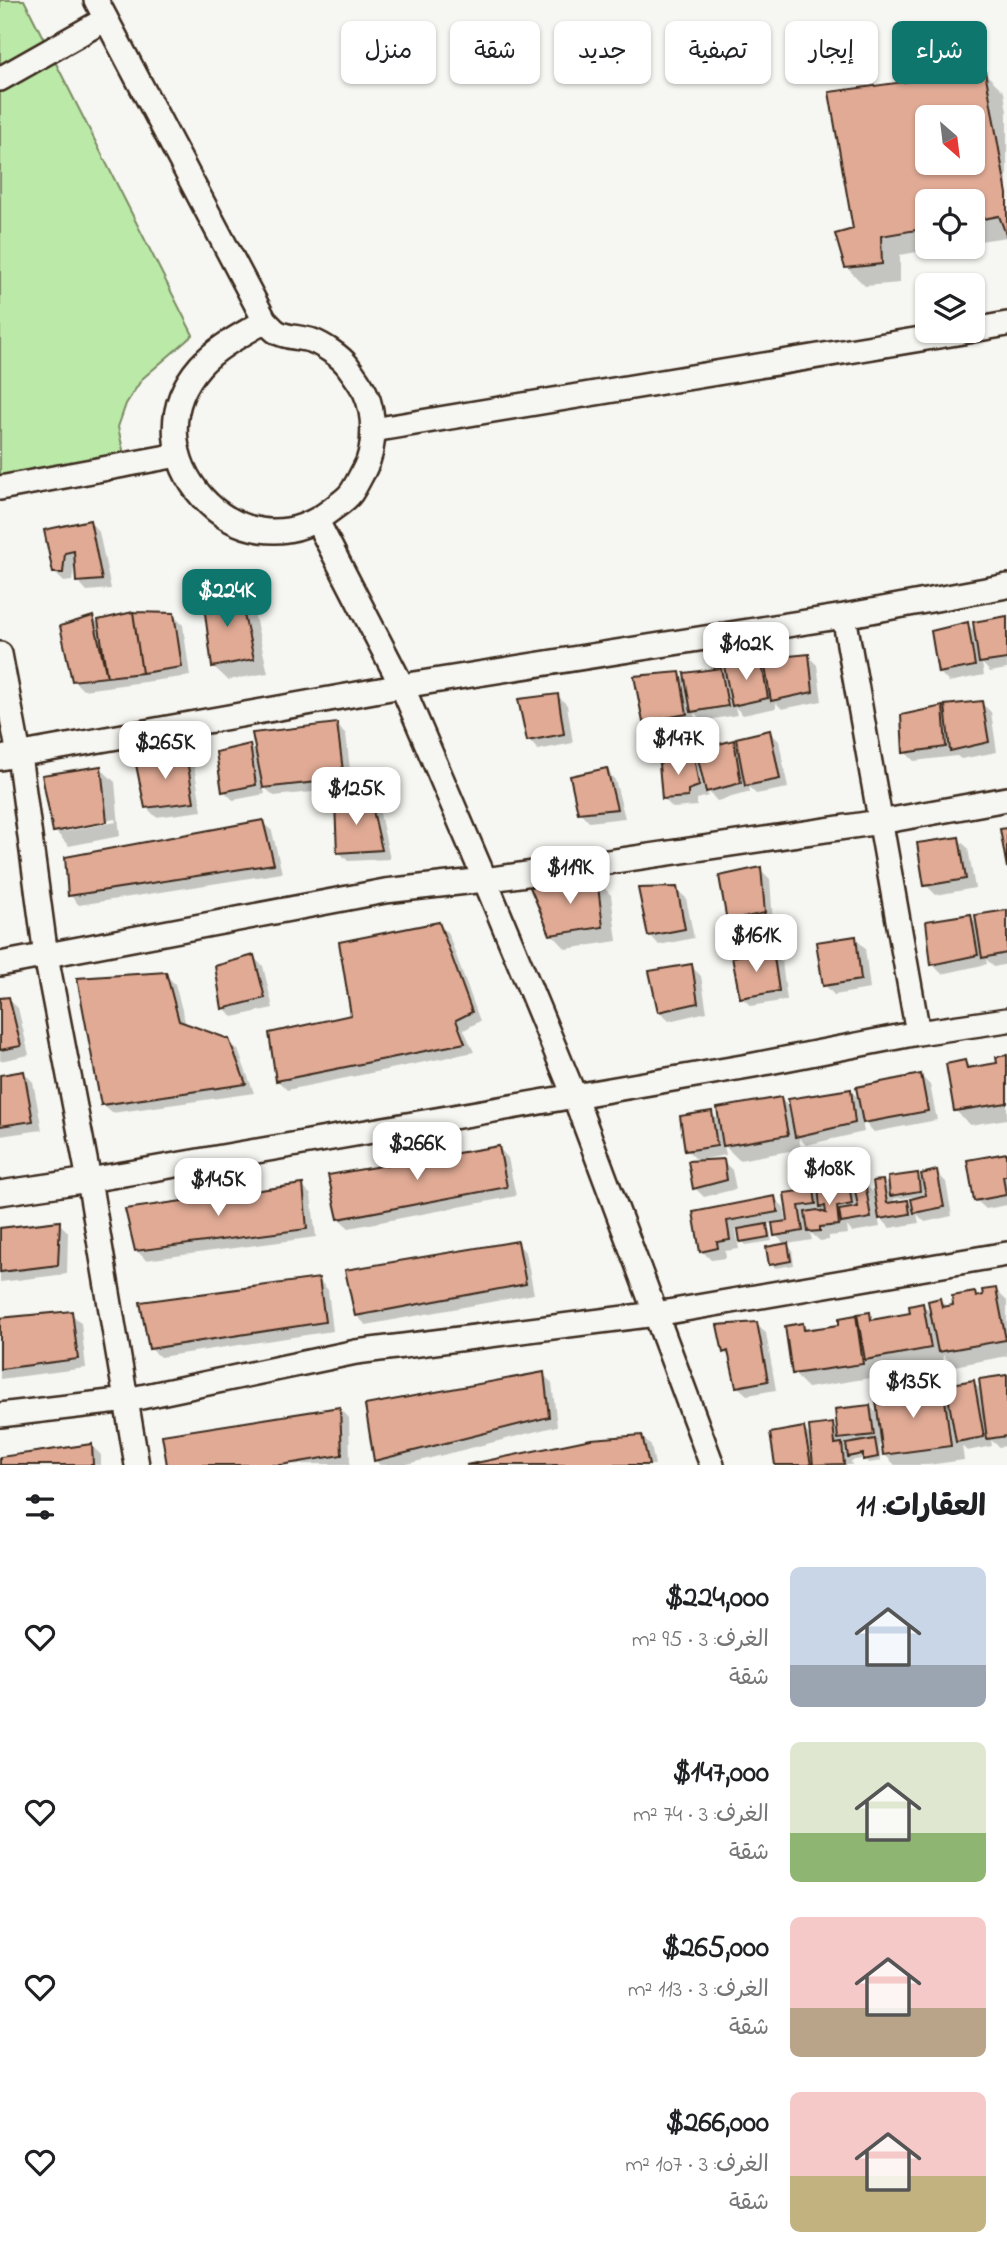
<!DOCTYPE html>
<html lang="ar">
<head>
<meta charset="utf-8">
<style>
	:root { --surface:#fff; --page:#f2f2f2; --text:#202124; --muted:#757577; --accent:#0f766e }
	body { margin:0; font-family:"Indie Flower","Playpen Sans Arabic",sans-serif; background:var(--page); color:var(--text); direction:rtl; height:100vh; display:flex; flex-direction:column; font-size:26px; white-space:nowrap }
	* { box-sizing:border-box; margin:0 }
	p { font-size:23px; color:var(--muted) }
	.icon { flex:none; width:38px; height:38px; fill:none; stroke:currentColor; stroke-width:2; stroke-linecap:round; stroke-linejoin:round }
	.map { position:relative; height:1465px; overflow:hidden; direction:ltr }
	.details { display:flex; flex-direction:column; background:var(--surface); flex:1 }
	.details>* { flex:none }
	.banner { position:absolute; left:21px; top:21px; width:966px; height:63px; direction:rtl; display:flex; gap:14px }
	.needle { width:46px; rotate:152deg }
	.buttons { position:absolute; left:915px; top:105px; display:grid; gap:14px }
	.buttons a { display:grid; place-items:center; width:70px; height:70px; border-radius:10px; background:var(--surface); box-shadow:0 2px 5px #0004; font-size:35px }
	.price { position:absolute; translate:-50% -60px; padding:0 16px; border-radius:14px; background:#fff; color:#222; font-size:23px; line-height:46px; filter:drop-shadow(0 2px 4px #0008) }
	.price::after { content:''; position:absolute; left:50%; top:42px; width:21px; height:16px; margin-left:-10px; background:inherit; clip-path:polygon(0 0,100% 0,50% 100%) }
	.price.on { background:var(--accent); color:#fff }
	ul { padding:0; list-style:none }
	li { display:flex; align-items:center; gap:21px; height:175px; padding:0 21px }
	li span { display:grid; place-items:center; flex:none; width:196px; height:140px; border-radius:10px; color:#555 }
	li>.icon { margin-inline-start:auto }
	span .icon { width:84px; height:84px; fill:#fffc; stroke-width:1 }
	li b { font-size:30px }
	h2 { display:flex; justify-content:space-between; align-items:center; height:84px; padding:0 21px; font-size:30px }
	.pill { padding:0 24px; border-radius:10px; background:var(--surface); box-shadow:0 2px 5px #0004; font-size:24px; line-height:63px }
	.pill.on { background:var(--accent); color:#fff }
	.map>svg:first-child { display:block }
	.green { fill:#bbe9a8; stroke:#7b8a63; stroke-width:2 }
	.shadow { fill:#0003; fill-rule:evenodd }
	.building { fill:#e0aa95; stroke:#3b2a1e; stroke-width:2; fill-rule:evenodd }
	.lines { fill:none; stroke-linecap:round; stroke-linejoin:round }
	.minor-casing { stroke:#3b2a1e; stroke-width:28 }
	.minor { stroke:#f6f6f2; stroke-width:23 }
</style>
</head>
<body>
<div class="map">
<svg width="1007" height="1465" viewBox="0 0 1007 1465">
	<rect width="100%" height="100%" fill="#f6f6f2"/>
	<filter id="ink" filterUnits="userSpaceOnUse"><feTurbulence type="fractalNoise" baseFrequency=".0143" numOctaves="2"/><feDisplacementMap in="SourceGraphic" scale="14" xChannelSelector="R" yChannelSelector="G"/><feConvolveMatrix kernelMatrix="1 2 1 2 8 2 1 2 1" color-interpolation-filters="sRGB"/></filter>
	<g filter="url(#ink)">
		<path class="green" d="M 0,0 L 24,0 L 193,335 L 142,379 L 126,404 L 118,427 L 125,459 L 0,479 Z"/>
		<path class="shadow" d="M 985,73 L 1004,92 L 1007,112 L 1007,237 L 973,242 L 973,201 L 928,201 L 928,247 L 947,247 L 900,255 L 900,283 L 865,286 L 846,267 L 855,230 L 831,93 ZM 928,117 L 973,117 L 973,163 L 928,163 Z
			M 90,522 L 99,532 L 111,589 L 87,591 L 78,581 L 75,560 L 72,581 L 64,582 L 54,572 L 46,532 Z
			M 238,590 L 252,604 L 268,673 L 228,680 L 213,666 Z
			M 173,615 L 183,625 L 190,676 L 83,690 L 73,680 L 93,618 L 101,626 Z
			M 1007,617 L 1007,669 L 990,672 L 982,663 L 984,675 L 949,682 L 940,673 L 967,624 L 976,633 Z
			M 808,656 L 817,665 L 822,701 L 782,709 L 776,703 L 776,708 L 743,715 L 735,707 L 737,715 L 702,721 L 694,712 L 695,723 L 654,731 L 645,721 L 680,674 L 687,682 L 721,670 L 728,678 L 760,661 L 767,668 L 785,658 Z
			M 557,695 L 567,705 L 573,743 L 538,750 L 529,740 Z
			M 981,703 L 991,712 L 997,752 L 961,759 L 957,756 L 914,761 L 905,752 L 942,708 L 948,713 Z
			M 337,725 L 346,734 L 352,788 L 274,796 L 263,786 L 265,794 L 233,800 L 224,791 L 249,745 L 258,754 Z
			M 770,732 L 779,741 L 788,788 L 756,794 L 749,787 L 750,792 L 717,801 L 707,790 L 708,796 L 697,799 L 697,806 L 673,808 L 663,798 L 693,753 L 701,761 L 733,742 L 740,749 Z
			M 185,756 L 194,766 L 202,811 L 156,817 L 146,807 Z
			M 100,768 L 115,782 L 120,836 L 69,846 L 55,831 ZM 115,819 L 116,822 L 63,832 L 63,829 Z
			M 606,770 L 615,780 L 625,818 L 589,822 L 580,812 Z
			M 370,799 L 379,809 L 390,859 L 348,861 L 339,852 Z
			M 262,822 L 272,831 L 282,873 L 79,905 L 70,895 Z
			M 958,839 L 968,848 L 975,888 L 936,895 L 926,885 Z
			M 760,869 L 770,879 L 773,922 L 738,930 L 729,920 Z
			M 596,880 L 611,895 L 617,941 L 566,949 L 552,934 Z
			M 676,889 L 686,898 L 694,938 L 659,945 L 650,935 Z
			M 1007,912 L 1007,964 L 994,967 L 986,959 L 987,964 L 942,974 L 932,964 L 970,916 L 978,924 Z
			M 439,924 L 448,933 L 480,1021 L 464,1030 L 474,1052 L 287,1090 L 277,1080 L 353,1017 Z
			M 855,938 L 865,948 L 870,989 L 834,995 L 825,985 Z
			M 772,952 L 782,962 L 787,1000 L 751,1006 L 741,997 Z
			M 253,957 L 263,966 L 273,1008 L 233,1017 L 224,1008 Z
			M 691,966 L 701,976 L 707,1012 L 669,1021 L 660,1012 L 651,972 Z
			M 165,974 L 175,984 L 186,1025 L 228,1040 L 238,1050 L 254,1093 L 112,1113 L 102,1104 Z
			M 8,999 L 18,1008 L 29,1055 L 0,1061 L 0,1000 Z
			M 1007,1057 L 1007,1119 L 970,1125 L 955,1110 L 965,1062 L 972,1069 L 999,1065 Z
			M 24,1073 L 33,1082 L 42,1130 L 0,1136 L 0,1077 Z
			M 921,1076 L 930,1085 L 937,1120 L 874,1132 L 862,1120 L 864,1132 L 806,1145 L 799,1138 L 801,1149 L 739,1160 L 724,1145 L 726,1155 L 697,1160 L 687,1150 L 711,1113 L 721,1122 L 781,1099 L 792,1110 L 851,1091 L 861,1101 Z
			M 499,1148 L 508,1158 L 516,1196 L 349,1228 L 339,1219 Z
			M 1007,1155 L 1007,1205 L 986,1209 L 976,1200 Z
			M 723,1161 L 732,1170 L 736,1189 L 704,1197 L 695,1188 Z
			M 936,1172 L 946,1182 L 952,1216 L 925,1222 L 917,1214 L 919,1223 L 890,1228 L 878,1215 L 880,1227 L 852,1232 L 847,1226 L 848,1234 L 829,1236 L 829,1240 L 820,1241 L 810,1232 L 812,1240 L 787,1244 L 792,1250 L 794,1265 L 775,1268 L 771,1264 L 786,1246 L 776,1235 L 774,1223 L 765,1225 L 770,1231 L 772,1241 L 746,1245 L 742,1241 L 740,1230 L 736,1230 L 739,1249 L 725,1251 L 726,1258 L 711,1260 L 702,1251 L 695,1213 L 774,1198 L 784,1207 L 787,1226 L 791,1225 L 786,1195 L 813,1191 L 821,1198 L 848,1185 L 857,1194 L 865,1184 L 877,1196 L 883,1181 L 891,1190 L 917,1174 L 923,1181 L 924,1198 L 928,1197 ZM 912,1197 L 915,1209 L 907,1201 L 894,1204 L 894,1199 Z
			M 302,1186 L 311,1195 L 316,1237 L 146,1260 L 136,1250 Z
			M 59,1223 L 68,1232 L 67,1274 L 0,1282 L 0,1230 Z
			M 517,1243 L 526,1253 L 534,1294 L 366,1325 L 356,1315 Z
			M 319,1280 L 328,1290 L 333,1331 L 160,1357 L 150,1348 Z
			M 996,1290 L 1007,1301 L 1007,1356 L 954,1366 L 943,1355 L 944,1362 L 881,1373 L 875,1366 L 876,1377 L 808,1388 L 793,1373 L 803,1325 L 809,1331 L 841,1326 L 855,1317 L 861,1323 L 869,1314 L 876,1321 L 912,1315 L 923,1305 L 933,1315 L 940,1300 L 948,1308 L 955,1306 L 975,1294 L 979,1298 Z
			M 71,1313 L 81,1323 L 86,1368 L 0,1379 L 0,1320 Z
			M 756,1323 L 766,1333 L 776,1390 L 747,1395 L 737,1386 L 732,1359 L 724,1352 Z
			M 543,1374 L 552,1383 L 557,1426 L 403,1465 L 380,1465 L 375,1460 Z
			M 1007,1377 L 1007,1446 L 999,1447 L 991,1440 L 992,1446 L 967,1451 L 962,1446 L 964,1460 L 928,1465 L 895,1465 L 884,1454 L 883,1444 L 879,1444 L 881,1461 L 869,1463 L 865,1458 L 851,1461 L 852,1465 L 777,1465 L 804,1429 L 811,1437 L 833,1425 L 839,1431 L 870,1406 L 879,1416 L 942,1386 L 949,1393 L 973,1382 L 983,1392 ZM 871,1451 L 872,1454 L 851,1458 L 851,1455 Z
			M 340,1408 L 349,1418 L 350,1464 L 168,1465 Z
			M 641,1436 L 651,1446 L 655,1465 L 474,1465 Z
			M 91,1445 L 101,1455 L 101,1465 L 0,1465 L 0,1458 Z"/>
		<path class="building" d="M 985,71 L 1007,194 L 1007,237 L 999,216 L 973,221 L 973,201 L 928,201 L 928,228 L 881,236 L 882,264 L 845,268 L 835,234 L 853,229 L 829,92 ZM 928,117 L 973,117 L 973,163 L 928,163 Z
			M 90,520 L 102,580 L 76,582 L 74,551 L 65,553 L 63,573 L 53,573 L 44,530 Z
			M 238,588 L 254,659 L 212,667 L 203,598 Z
			M 133,612 L 174,613 L 182,667 L 142,673 Z
			M 133,612 L 142,673 L 107,677 L 98,620 Z
			M 93,616 L 107,677 L 72,681 L 60,626 Z
			M 1007,616 L 1007,659 L 979,663 L 973,622 Z
			M 968,622 L 975,666 L 938,673 L 931,631 Z
			M 787,653 L 789,656 L 809,654 L 813,692 L 771,701 L 764,661 L 782,657 L 780,655 Z
			M 761,659 L 768,698 L 732,706 L 724,666 Z
			M 721,668 L 728,706 L 691,712 L 684,673 Z
			M 680,672 L 687,714 L 643,722 L 634,676 Z
			M 558,694 L 564,734 L 527,741 L 518,699 Z
			M 982,701 L 989,742 L 950,751 L 945,705 Z
			M 943,706 L 946,747 L 903,753 L 901,715 Z
			M 337,723 L 344,779 L 263,788 L 252,733 Z
			M 770,730 L 780,779 L 745,786 L 736,738 Z
			M 734,740 L 741,783 L 706,792 L 696,750 Z
			M 250,744 L 256,785 L 222,792 L 216,752 Z
			M 693,751 L 699,786 L 688,790 L 688,797 L 662,799 L 659,764 Z
			M 186,754 L 194,802 L 145,808 L 135,760 Z
			M 101,766 L 107,822 L 53,832 L 42,775 Z
			M 607,768 L 617,809 L 578,813 L 570,776 Z
			M 370,797 L 382,850 L 337,853 L 335,802 Z
			M 263,820 L 274,864 L 68,896 L 65,857 Z
			M 1007,828 L 1007,868 L 1000,829 Z
			M 959,837 L 966,879 L 924,886 L 917,843 Z
			M 761,867 L 765,913 L 727,921 L 719,876 Z
			M 597,878 L 603,927 L 550,935 L 530,887 Z
			M 677,887 L 685,929 L 648,936 L 638,888 Z
			M 1007,910 L 1007,953 L 982,958 L 975,915 Z
			M 971,914 L 978,955 L 931,965 L 926,921 Z
			M 439,922 L 472,1012 L 456,1020 L 465,1043 L 276,1081 L 269,1033 L 351,1015 L 339,942 Z
			M 856,936 L 861,980 L 823,986 L 816,942 Z
			M 773,950 L 779,991 L 740,998 L 732,957 Z
			M 254,955 L 265,998 L 222,1009 L 215,966 Z
			M 692,964 L 698,1003 L 658,1012 L 649,971 Z
			M 166,972 L 179,1021 L 229,1039 L 246,1084 L 101,1105 L 77,978 Z
			M 9,997 L 21,1046 L 0,1050 L 0,998 Z
			M 1007,1055 L 1007,1103 L 954,1111 L 946,1064 L 965,1060 L 967,1068 L 997,1063 L 996,1057 Z
			M 24,1071 L 33,1121 L 0,1126 L 0,1075 Z
			M 921,1074 L 928,1111 L 863,1123 L 856,1087 Z
			M 851,1089 L 855,1123 L 795,1137 L 788,1099 Z
			M 781,1097 L 788,1135 L 723,1146 L 717,1108 Z
			M 712,1111 L 717,1146 L 685,1151 L 680,1116 Z
			M 499,1146 L 507,1187 L 338,1219 L 328,1175 Z
			M 1007,1153 L 1007,1176 L 1003,1176 L 1006,1195 L 974,1201 L 967,1160 Z
			M 724,1159 L 727,1180 L 693,1189 L 688,1161 Z
			M 937,1170 L 944,1207 L 914,1213 L 911,1199 L 926,1195 L 921,1174 Z
			M 918,1173 L 920,1191 L 890,1196 L 888,1177 Z
			M 883,1180 L 887,1203 L 908,1200 L 910,1214 L 879,1219 L 873,1181 Z
			M 865,1182 L 871,1218 L 841,1223 L 839,1210 L 858,1207 L 854,1184 Z
			M 849,1183 L 852,1204 L 837,1207 L 839,1225 L 820,1227 L 820,1231 L 808,1232 L 805,1212 L 817,1210 L 826,1213 L 825,1206 L 820,1207 L 818,1187 Z
			M 303,1184 L 307,1229 L 135,1251 L 125,1209 Z
			M 814,1189 L 816,1204 L 799,1206 L 803,1231 L 774,1236 L 772,1223 L 788,1221 L 784,1193 Z
			M 775,1196 L 778,1212 L 727,1221 L 730,1240 L 717,1242 L 718,1248 L 700,1252 L 693,1212 Z
			M 60,1221 L 58,1265 L 0,1272 L 0,1228 Z
			M 767,1224 L 769,1237 L 740,1242 L 738,1229 Z
			M 518,1241 L 526,1284 L 355,1316 L 345,1270 Z
			M 788,1243 L 791,1261 L 769,1265 L 766,1247 Z
			M 319,1278 L 325,1322 L 149,1349 L 140,1302 Z
			M 996,1288 L 1006,1340 L 938,1352 L 928,1301 L 940,1298 L 942,1307 L 953,1305 L 952,1296 L 975,1292 L 976,1297 L 983,1295 L 982,1290 Z
			M 923,1303 L 931,1348 L 865,1360 L 857,1314 L 870,1312 L 871,1320 L 910,1313 L 909,1306 Z
			M 72,1311 L 78,1359 L 0,1369 L 0,1318 Z
			M 856,1315 L 863,1364 L 792,1374 L 785,1326 L 803,1323 L 804,1330 L 839,1325 L 839,1318 Z
			M 757,1322 L 768,1381 L 736,1387 L 728,1351 L 723,1353 L 717,1325 Z
			M 544,1372 L 549,1417 L 374,1461 L 365,1405 Z
			M 1007,1375 L 1007,1436 L 987,1439 L 979,1379 Z
			M 974,1380 L 984,1437 L 956,1442 L 946,1385 Z
			M 943,1384 L 951,1446 L 883,1455 L 875,1393 Z
			M 870,1405 L 874,1435 L 838,1439 L 835,1409 Z
			M 340,1407 L 342,1455 L 281,1465 L 167,1465 L 162,1435 Z
			M 833,1423 L 835,1444 L 842,1443 L 844,1464 L 813,1465 L 809,1426 Z
			M 804,1427 L 811,1465 L 775,1465 L 770,1433 Z
			M 642,1435 L 649,1465 L 466,1465 L 591,1439 Z
			M 875,1439 L 878,1457 L 863,1460 L 863,1454 L 848,1457 L 846,1444 Z
			M 92,1444 L 93,1465 L 0,1465 L 0,1457 Z"/>
		<g class="lines">
			<g class="minor-casing">
				<path id="minor" d="M 96,0 L 265,321
					M 0,79 L 106,19
					M 265,321 C 269,324 272,329 277,332 C 286,338 302,337 313,341 C 323,345 340,356 347,365 C 353,373 360,383 365,392 C 375,413 376,449 364,470 C 360,477 356,486 351,493 C 346,500 337,505 331,510 C 239,582 124,453 200,366 C 217,347 243,334 265,321 Z
					M 973,330 L 1007,324
					M 373,430 L 969,331
					M 0,488 L 178,455
					M 317,521 L 402,686 L 485,880 L 574,1095 L 712,1465
					M 844,616 L 918,1033
					M 0,654 L 19,755 L 46,956 L 89,1180 L 137,1465
					M 0,758 L 402,686 L 844,616 L 1007,586
					M 0,964 L 385,891 L 485,880 L 880,822 L 1007,799
					M 0,1193 L 89,1180 L 754,1065 L 918,1033 L 1007,1020
					M 0,1415 L 127,1400 L 356,1352 L 656,1314 L 1007,1254"/>
			</g>
			<use href="#minor" class="minor"/>
		</g>
	</g>
</svg>
<div class="buttons">
<a><svg class="needle" viewBox="-14 -14 28 28"><path d="M0-13l5 13h-10z" fill="#e53935"/><path d="M0 13l5-13h-10z" fill="#757577"/></svg></a>
<a><svg class="icon" aria-label="locate" viewBox="0 0 24 24"><circle cx="12" cy="12" r="6"/><path d="M12 2v4M12 18v4M2 12h4M18 12h4"/></svg></a>
<a><svg class="icon" aria-label="layers" viewBox="0 0 24 24"><path d="M12 4l9 5-9 5-9-5zM3 14l9 5 9-5"/></svg></a>
</div>
<b class="price on" style="left:227px;top:629px">$224K</b>
<b class="price" style="left:746px;top:682px">$102K</b>
<b class="price" style="left:678px;top:777px">$147K</b>
<b class="price" style="left:165px;top:781px">$265K</b>
<b class="price" style="left:356px;top:827px">$125K</b>
<b class="price" style="left:570px;top:906px">$119K</b>
<b class="price" style="left:756px;top:974px">$161K</b>
<b class="price" style="left:417px;top:1182px">$266K</b>
<b class="price" style="left:829px;top:1207px">$108K</b>
<b class="price" style="left:218px;top:1218px">$145K</b>
<b class="price" style="left:913px;top:1420px">$135K</b>
<div class="banner">
<a class="pill on">شراء</a>
<a class="pill">إيجار</a>
<a class="pill">تصفية</a>
<a class="pill">جديد</a>
<a class="pill">شقة</a>
<a class="pill">منزل</a>
</div>
</div>
<section class="details">
<h2>العقارات: 11<svg class="icon" aria-label="filters" viewBox="0 0 24 24"><path d="M4 7h16M4 17h16"/><circle cx="9" cy="7" r="2"/><circle cx="15" cy="17" r="2"/></svg></h2>
<ul>
<li><span style="background:linear-gradient(#c9d6e8 70%,#9aa5b1 0)"><svg class="icon" aria-label="home" viewBox="0 0 24 24"><path d="M3 11l9-7 9 7M6 9v11h12V9"/></svg></span><div><b>$224,000</b><p>الغرف: 3 · 95 m²</p><p>شقة</p></div><svg class="icon" aria-label="heart" viewBox="0 0 24 24"><path d="M12 20l-8-8c-3-5 5-10 8-4 3-6 11-1 8 4z"/></svg></li>
<li><span style="background:linear-gradient(#dfe7d0 65%,#8fb573 0)"><svg class="icon" aria-label="home" viewBox="0 0 24 24"><path d="M3 11l9-7 9 7M6 9v11h12V9"/></svg></span><div><b>$147,000</b><p>الغرف: 3 · 74 m²</p><p>شقة</p></div><svg class="icon" aria-label="heart" viewBox="0 0 24 24"><path d="M12 20l-8-8c-3-5 5-10 8-4 3-6 11-1 8 4z"/></svg></li>
<li><span style="background:linear-gradient(#f6c9c9 65%,#b9a48a 0)"><svg class="icon" aria-label="home" viewBox="0 0 24 24"><path d="M3 11l9-7 9 7M6 9v11h12V9"/></svg></span><div><b>$265,000</b><p>الغرف: 3 · 113 m²</p><p>شقة</p></div><svg class="icon" aria-label="heart" viewBox="0 0 24 24"><path d="M12 20l-8-8c-3-5 5-10 8-4 3-6 11-1 8 4z"/></svg></li>
<li><span style="background:linear-gradient(#f6c9c9 60%,#c2b280 0)"><svg class="icon" aria-label="home" viewBox="0 0 24 24"><path d="M3 11l9-7 9 7M6 9v11h12V9"/></svg></span><div><b>$266,000</b><p>الغرف: 3 · 107 m²</p><p>شقة</p></div><svg class="icon" aria-label="heart" viewBox="0 0 24 24"><path d="M12 20l-8-8c-3-5 5-10 8-4 3-6 11-1 8 4z"/></svg></li>
</ul>
</section>
</body>
</html>
